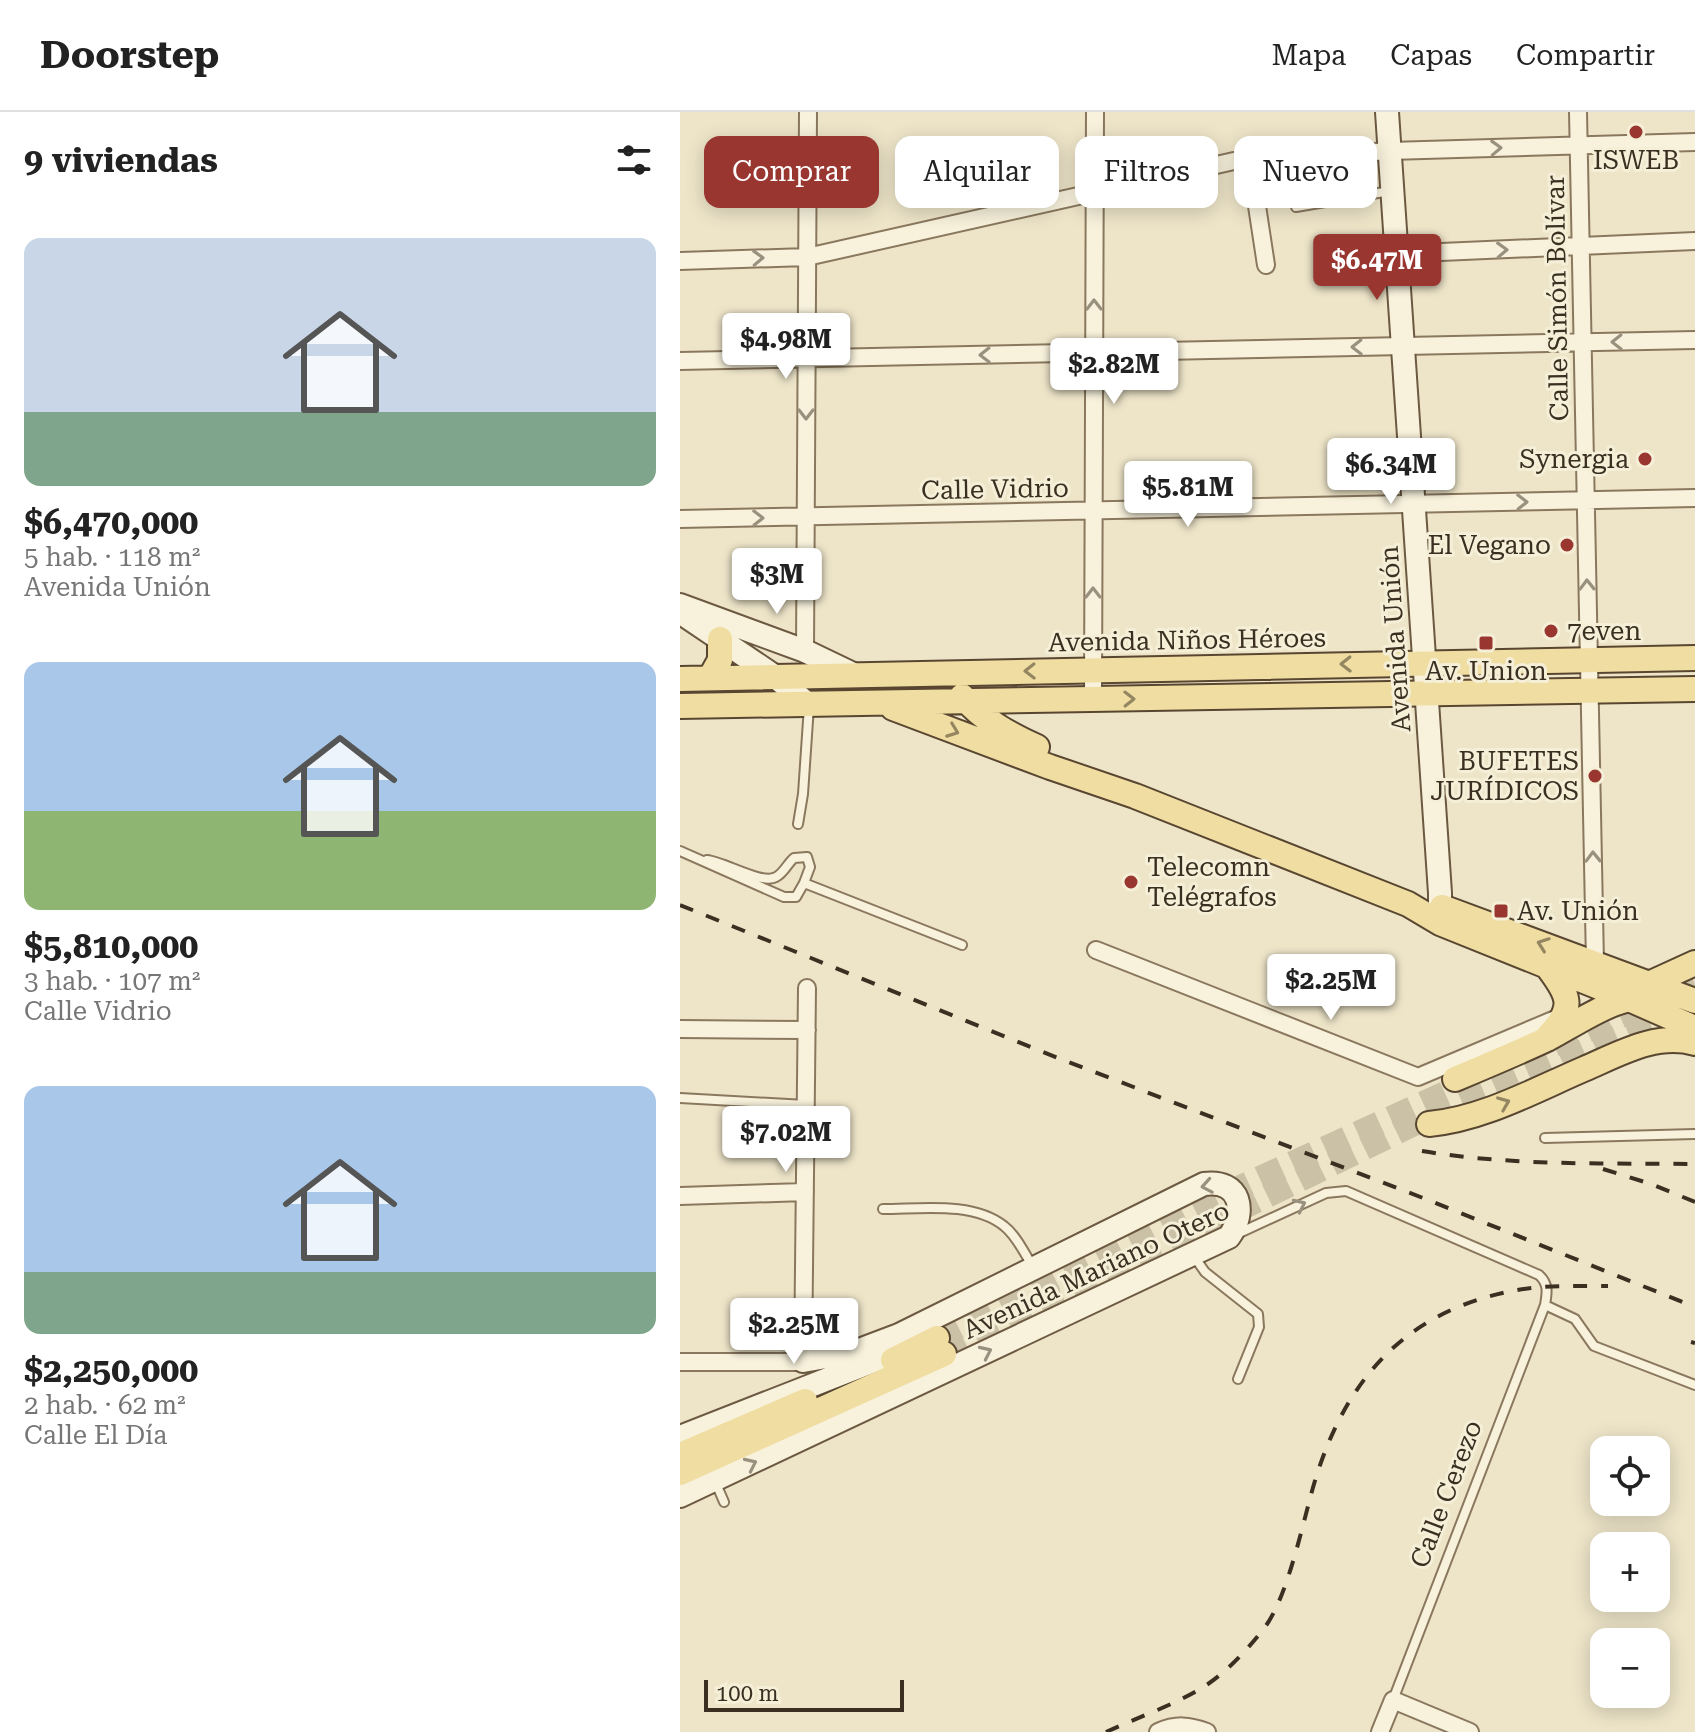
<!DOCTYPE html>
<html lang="es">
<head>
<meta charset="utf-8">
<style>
	:root { --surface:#fff; --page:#f6f6f6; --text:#222; --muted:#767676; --line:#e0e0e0; --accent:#98362f }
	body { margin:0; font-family:"Roboto Serif",serif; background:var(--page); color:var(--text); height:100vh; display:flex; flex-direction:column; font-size:30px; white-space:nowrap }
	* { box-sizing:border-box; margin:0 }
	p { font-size:26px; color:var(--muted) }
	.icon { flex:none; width:44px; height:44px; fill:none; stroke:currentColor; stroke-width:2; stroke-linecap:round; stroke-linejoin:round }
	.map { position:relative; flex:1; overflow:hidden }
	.details { display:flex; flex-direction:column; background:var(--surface); width:680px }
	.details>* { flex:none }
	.guide { position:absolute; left:24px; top:24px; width:760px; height:72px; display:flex; gap:16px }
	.fabs { position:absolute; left:910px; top:1324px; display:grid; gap:16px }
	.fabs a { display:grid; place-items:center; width:80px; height:80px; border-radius:16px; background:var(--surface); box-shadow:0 4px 20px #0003; font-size:40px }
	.scale { position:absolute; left:24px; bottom:20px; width:200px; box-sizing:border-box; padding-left:8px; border:4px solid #3b2f21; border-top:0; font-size:22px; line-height:28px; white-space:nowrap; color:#3b2f21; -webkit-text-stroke:6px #f5efd8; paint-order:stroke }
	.price { position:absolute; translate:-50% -68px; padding:0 18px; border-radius:8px; background:#fff; color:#222; font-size:26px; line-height:52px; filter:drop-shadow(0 2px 4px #0008) }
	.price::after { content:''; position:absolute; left:50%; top:48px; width:24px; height:18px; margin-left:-12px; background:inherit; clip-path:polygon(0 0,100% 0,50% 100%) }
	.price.on { background:var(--accent); color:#fff }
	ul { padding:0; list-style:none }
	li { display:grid; align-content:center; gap:16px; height:424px; padding:0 24px }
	li span { display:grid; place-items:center; height:248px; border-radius:16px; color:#555 }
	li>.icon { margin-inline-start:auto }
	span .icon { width:144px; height:144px; fill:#fffc; stroke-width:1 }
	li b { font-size:34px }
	h2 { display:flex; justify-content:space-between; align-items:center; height:96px; padding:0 24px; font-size:34px }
	.pill { padding:0 28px; border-radius:16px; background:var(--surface); box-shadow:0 4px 20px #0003; font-size:28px; line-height:72px }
	.pill.on { background:var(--accent); color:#fff }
	header { display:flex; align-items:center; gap:48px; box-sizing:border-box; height:112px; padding:0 40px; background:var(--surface); border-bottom:2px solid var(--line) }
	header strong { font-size:38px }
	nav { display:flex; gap:44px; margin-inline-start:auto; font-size:28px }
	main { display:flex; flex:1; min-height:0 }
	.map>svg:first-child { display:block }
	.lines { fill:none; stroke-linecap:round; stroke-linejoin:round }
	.primary-tunnel { stroke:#cac1a7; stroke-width:24; stroke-dasharray:24 12; stroke-linecap:butt }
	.service-casing { stroke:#8a785e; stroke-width:12 }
	.minor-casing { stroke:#8a785e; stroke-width:20 }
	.secondary-casing { stroke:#6c5941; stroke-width:26 }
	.primary-casing { stroke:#584631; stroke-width:28 }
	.service { stroke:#f8f2dc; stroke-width:8 }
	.minor { stroke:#f8f2dc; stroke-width:16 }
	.secondary { stroke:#f8f2dc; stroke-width:22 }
	.primary { stroke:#efdda2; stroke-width:24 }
	.rail { stroke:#3b2f21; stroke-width:4; stroke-dasharray:14 14; stroke-linecap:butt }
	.oneway { stroke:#9a907e }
	.oneway2 { stroke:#958662 }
	.poi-dot { fill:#98362f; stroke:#f5efd8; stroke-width:3 }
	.labels { text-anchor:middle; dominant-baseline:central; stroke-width:6; stroke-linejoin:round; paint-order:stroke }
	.poi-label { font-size:26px; fill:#3b2f21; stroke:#f5efd8; text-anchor:end }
	.street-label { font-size:26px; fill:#3b2f21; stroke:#f5efd8 }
</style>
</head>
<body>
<header>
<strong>Doorstep</strong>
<nav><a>Mapa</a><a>Capas</a><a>Compartir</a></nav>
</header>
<main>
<section class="details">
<h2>9 viviendas<svg class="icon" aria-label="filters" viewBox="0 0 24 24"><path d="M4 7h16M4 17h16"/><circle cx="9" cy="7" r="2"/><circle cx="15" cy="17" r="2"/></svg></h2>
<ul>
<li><span style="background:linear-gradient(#c9d6e8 70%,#7fa58c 0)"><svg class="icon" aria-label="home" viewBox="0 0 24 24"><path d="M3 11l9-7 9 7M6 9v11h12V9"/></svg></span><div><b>$6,470,000</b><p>5 hab. · 118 m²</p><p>Avenida Unión</p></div></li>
<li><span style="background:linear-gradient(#a9c7e8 60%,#8fb573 0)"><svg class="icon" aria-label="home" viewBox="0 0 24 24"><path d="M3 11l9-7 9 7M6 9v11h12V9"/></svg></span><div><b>$5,810,000</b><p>3 hab. · 107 m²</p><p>Calle Vidrio</p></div></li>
<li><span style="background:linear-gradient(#a9c7e8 75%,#7fa58c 0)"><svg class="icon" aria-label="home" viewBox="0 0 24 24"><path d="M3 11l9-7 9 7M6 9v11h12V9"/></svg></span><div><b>$2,250,000</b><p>2 hab. · 62 m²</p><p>Calle El Día</p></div></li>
</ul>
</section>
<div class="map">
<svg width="1015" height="1620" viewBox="0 0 1015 1620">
	<rect width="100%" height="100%" fill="#eee5c9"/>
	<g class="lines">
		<path class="primary-tunnel" d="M 874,933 L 1015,872
			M 257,1226 L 521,1093 L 800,965
			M 264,1242 L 732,1013 L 1000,897"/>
		<g class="service-casing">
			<path id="service" d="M 616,95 L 710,79
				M 118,712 L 123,682 L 129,594
				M 0,739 L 104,785 L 116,785 L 124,771 L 282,833
				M 27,748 C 45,750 82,773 96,765 C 104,761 107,752 114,746 L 127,745 L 130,755 L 124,771
				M 0,986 L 126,993
				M 865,1026 L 1015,1022
				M 203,1097 C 240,1097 293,1089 324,1114 C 336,1123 345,1142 353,1155
				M 557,1122 L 646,1081 L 666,1079 L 859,1163 C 869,1172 867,1181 865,1193 L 713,1588
				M 513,1143 L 525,1160 L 578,1202 L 579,1215 L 558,1267
				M 865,1193 L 895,1207 L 914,1234 L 1015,1273
				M 35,1369 L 44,1390"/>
		</g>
		<g class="minor-casing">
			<path id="minor" d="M 898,0 L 915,851
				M 570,48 L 586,153
				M 716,142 L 1015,129
				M 0,149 L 127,145 L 554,49 L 710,39 L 1015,30
				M 0,249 L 1015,228
				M 0,407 L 1015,386
				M 125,539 L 128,0
				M 413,587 L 415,0
				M 416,838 L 738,965 L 880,905
				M 0,917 L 127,918
				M 0,1084 L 125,1080
				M 123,1249 L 127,876
				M 0,1250 L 132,1250
				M 478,1620 C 496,1612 509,1613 527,1620
				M 700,1620 L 713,1588 L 790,1620"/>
		</g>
		<g class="secondary-casing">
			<path id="secondary" d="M 707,0 L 760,781 L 760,811
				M 0,493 L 125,539 L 175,563
				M 1,501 L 93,563 L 129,593
				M 0,1325 L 199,1247
				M 0,1384 L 549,1125 C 567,1100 561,1067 524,1072 L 219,1223 L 174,1240 L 123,1249"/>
		</g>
		<g class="primary-casing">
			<path id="primary" d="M 30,566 L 40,548 L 40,527
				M 0,567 L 1015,546
				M 282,584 C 303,608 328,622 357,635
				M 0,594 L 1015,577
				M 213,596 L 370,655 L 455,684 L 728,792 L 760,811 L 949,887 L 1015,916
				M 762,795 L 1015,889
				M 867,854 C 889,883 896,895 869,923
				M 969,872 L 1015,851
				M 775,967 C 806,954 837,941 867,927 C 892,914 931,887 958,886
				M 749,1012 C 803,1007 855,978 904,957 C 939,942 976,920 1015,931
				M 213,1248 L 257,1226
				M 0,1343 L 125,1289
				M 0,1361 L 264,1242"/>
		</g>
		<use href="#service" class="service"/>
		<use href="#minor" class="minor"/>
		<use href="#secondary" class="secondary"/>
		<use href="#primary" class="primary"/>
		<path class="rail" d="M 0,793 L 383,948 L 743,1086 L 1015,1195
			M 742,1039 C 832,1054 924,1051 1015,1052
			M 923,1057 L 971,1072 L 1015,1090
			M 1011,1230 L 1015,1231
			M 426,1620 C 456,1606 497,1592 525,1574 C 548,1559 568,1537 585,1515 C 608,1484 623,1410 634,1372 C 665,1267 726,1198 837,1178 C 867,1173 897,1174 928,1174"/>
	</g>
	<defs><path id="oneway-chevron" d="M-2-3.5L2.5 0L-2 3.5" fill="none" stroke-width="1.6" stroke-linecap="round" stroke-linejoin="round" transform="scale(2)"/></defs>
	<g class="oneway">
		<use href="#oneway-chevron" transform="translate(816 36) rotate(-2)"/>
		<use href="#oneway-chevron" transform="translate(822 138) rotate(-2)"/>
		<use href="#oneway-chevron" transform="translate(78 146) rotate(-2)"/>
		<use href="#oneway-chevron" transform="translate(414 193) rotate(-90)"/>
		<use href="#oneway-chevron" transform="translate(937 230) rotate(179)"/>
		<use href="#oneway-chevron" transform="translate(677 235) rotate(179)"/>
		<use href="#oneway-chevron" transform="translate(305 243) rotate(179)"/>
		<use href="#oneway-chevron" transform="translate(126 302) rotate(90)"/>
		<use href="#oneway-chevron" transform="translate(842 390) rotate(-1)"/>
		<use href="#oneway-chevron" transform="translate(78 406) rotate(-1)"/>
		<use href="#oneway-chevron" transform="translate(907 473) rotate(-91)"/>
		<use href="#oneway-chevron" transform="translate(413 481) rotate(-90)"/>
		<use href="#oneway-chevron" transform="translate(913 745) rotate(-91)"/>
		<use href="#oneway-chevron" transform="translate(527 1074) rotate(170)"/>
		<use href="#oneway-chevron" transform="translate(620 1093) rotate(-25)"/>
		<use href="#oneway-chevron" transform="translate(306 1240) rotate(-25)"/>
		<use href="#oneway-chevron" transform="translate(71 1352) rotate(-25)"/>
	</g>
	<g class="oneway2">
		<use href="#oneway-chevron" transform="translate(666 552) rotate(179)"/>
		<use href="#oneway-chevron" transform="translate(350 559) rotate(179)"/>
		<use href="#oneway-chevron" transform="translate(449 587) rotate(-1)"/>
		<use href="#oneway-chevron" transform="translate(273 619) rotate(21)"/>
		<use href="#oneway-chevron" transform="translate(863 832) rotate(-160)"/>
		<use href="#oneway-chevron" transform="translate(824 991) rotate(-22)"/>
	</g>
	<g class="poi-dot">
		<circle cx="956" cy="20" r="8"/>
		<circle cx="965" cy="347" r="8"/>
		<circle cx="887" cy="433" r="8"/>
		<circle cx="871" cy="519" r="8"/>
		<rect x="798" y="523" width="16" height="16" rx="4"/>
		<circle cx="915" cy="664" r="8"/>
		<circle cx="451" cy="770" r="8"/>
		<rect x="813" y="791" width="16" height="16" rx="4"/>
	</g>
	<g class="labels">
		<g class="poi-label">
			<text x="956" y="48" text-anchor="middle">ISWEB</text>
			<text x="949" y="347">Synergia</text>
			<text x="871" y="433">El Vegano</text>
			<text x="887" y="519" text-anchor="start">7even</text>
			<text x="806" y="559" text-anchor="middle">Av. Union</text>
			<text x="899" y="649">BUFETES<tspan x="899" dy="30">JURÍDICOS</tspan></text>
			<text x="467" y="755" text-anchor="start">Telecomn<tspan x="467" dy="30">Telégrafos</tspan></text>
			<text x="837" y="799" text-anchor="start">Av. Unión</text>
		</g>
		<g class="street-label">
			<text transform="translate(877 186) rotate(-91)">Calle Simón Bolívar</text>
			<text transform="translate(315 377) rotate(-1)">Calle Vidrio</text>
			<text transform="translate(715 527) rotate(-94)">Avenida Unión</text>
			<text transform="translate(507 528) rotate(-1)">Avenida Niños Héroes</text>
			<text transform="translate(416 1158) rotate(-25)">Avenida Mariano Otero</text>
			<text transform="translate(766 1382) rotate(-69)">Calle Cerezo</text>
		</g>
	</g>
</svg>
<div class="fabs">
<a><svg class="icon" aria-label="locate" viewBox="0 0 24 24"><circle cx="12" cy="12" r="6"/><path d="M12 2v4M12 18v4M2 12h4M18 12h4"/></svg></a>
<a>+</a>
<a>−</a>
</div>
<div class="scale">100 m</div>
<b class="price on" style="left:697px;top:190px">$6.47M</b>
<b class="price" style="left:106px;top:269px">$4.98M</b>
<b class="price" style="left:434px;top:294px">$2.82M</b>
<b class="price" style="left:711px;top:394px">$6.34M</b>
<b class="price" style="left:508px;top:417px">$5.81M</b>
<b class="price" style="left:97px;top:504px">$3M</b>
<b class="price" style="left:651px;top:910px">$2.25M</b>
<b class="price" style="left:106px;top:1062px">$7.02M</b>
<b class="price" style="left:114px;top:1254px">$2.25M</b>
<div class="guide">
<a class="pill on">Comprar</a>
<a class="pill">Alquilar</a>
<a class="pill">Filtros</a>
<a class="pill">Nuevo</a>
</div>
</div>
</main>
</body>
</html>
